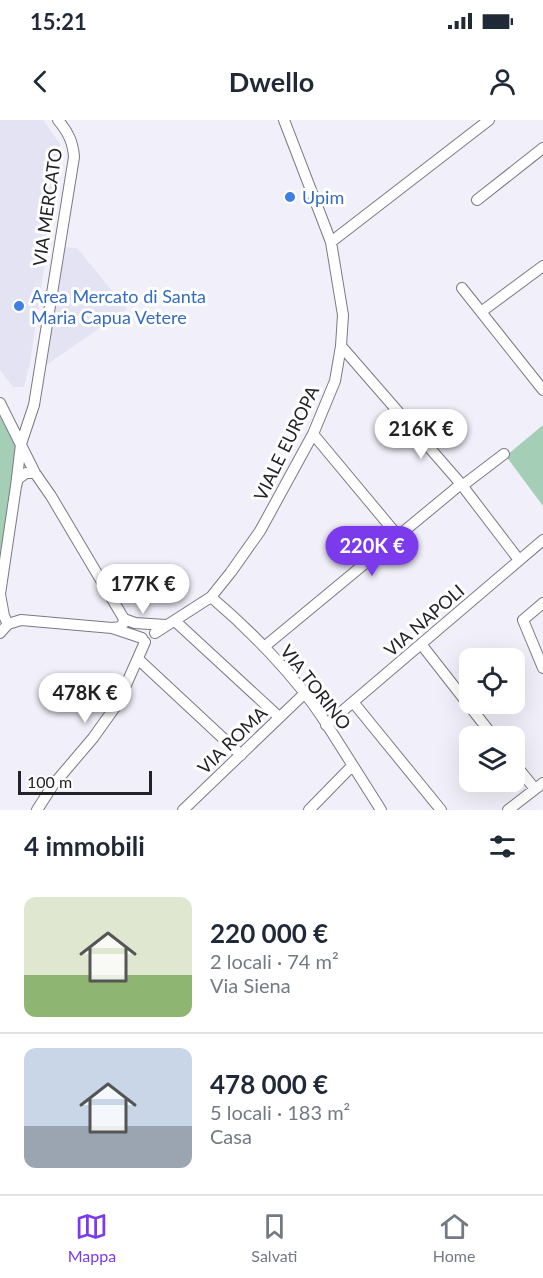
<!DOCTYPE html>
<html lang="it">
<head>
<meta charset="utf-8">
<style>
	:root { --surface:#fff; --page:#f2f2f3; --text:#1f2937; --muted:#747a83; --line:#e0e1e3; --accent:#7c3aed }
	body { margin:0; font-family:Lato,sans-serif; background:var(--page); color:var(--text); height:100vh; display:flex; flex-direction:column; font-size:22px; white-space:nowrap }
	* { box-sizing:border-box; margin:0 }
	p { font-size:20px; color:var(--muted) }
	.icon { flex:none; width:33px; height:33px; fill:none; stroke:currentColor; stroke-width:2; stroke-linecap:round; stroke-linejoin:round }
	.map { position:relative; height:690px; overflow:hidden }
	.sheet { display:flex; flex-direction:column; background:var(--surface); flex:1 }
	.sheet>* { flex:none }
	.buttons { position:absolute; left:459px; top:528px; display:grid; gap:12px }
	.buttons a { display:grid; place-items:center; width:66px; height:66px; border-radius:12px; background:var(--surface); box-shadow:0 6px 24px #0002; font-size:30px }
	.scale { position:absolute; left:18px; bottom:15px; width:134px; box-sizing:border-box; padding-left:6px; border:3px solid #232327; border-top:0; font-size:16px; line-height:21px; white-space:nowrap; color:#232327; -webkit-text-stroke:4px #fff; paint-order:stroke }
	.price { position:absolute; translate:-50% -51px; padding:0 14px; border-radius:21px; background:#fff; color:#222; font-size:20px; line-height:39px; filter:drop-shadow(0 2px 3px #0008) }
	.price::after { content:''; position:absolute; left:50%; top:36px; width:18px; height:14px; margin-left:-9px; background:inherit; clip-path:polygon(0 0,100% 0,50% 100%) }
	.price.selected { background:var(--accent); color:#fff }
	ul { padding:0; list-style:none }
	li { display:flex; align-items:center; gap:18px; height:150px; padding:0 24px }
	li+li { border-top:2px solid var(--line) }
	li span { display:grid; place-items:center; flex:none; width:168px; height:120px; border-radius:12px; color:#555 }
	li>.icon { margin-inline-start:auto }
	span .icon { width:72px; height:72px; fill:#fffc; stroke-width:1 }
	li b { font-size:26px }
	h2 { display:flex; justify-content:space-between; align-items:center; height:72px; padding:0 24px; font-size:26px }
	.status { display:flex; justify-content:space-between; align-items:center; height:42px; padding:0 30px; background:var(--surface); direction:ltr }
	.status svg { height:16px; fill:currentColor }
	header { display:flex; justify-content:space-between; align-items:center; height:78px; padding:0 24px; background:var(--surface); font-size:27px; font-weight:700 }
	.tab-bar { display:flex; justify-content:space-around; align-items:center; height:84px; border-top:2px solid var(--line); background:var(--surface); font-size:16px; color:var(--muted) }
	.tab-bar a { display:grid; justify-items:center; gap:3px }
	.tab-bar .selected { color:var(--accent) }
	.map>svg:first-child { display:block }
	.built { fill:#e4e3f4 }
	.green { fill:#a4ceb5 }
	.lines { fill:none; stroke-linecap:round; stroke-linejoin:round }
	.minor-casing { stroke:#7b7a83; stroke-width:12 }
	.minor { stroke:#fff; stroke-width:10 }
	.shop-dot { fill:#3f7fe0; stroke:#fff; stroke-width:2 }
	.labels { text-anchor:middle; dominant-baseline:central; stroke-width:6; stroke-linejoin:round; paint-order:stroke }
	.shop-label { font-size:18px; fill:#366cbe; stroke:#fff; text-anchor:start }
	.street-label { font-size:18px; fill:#232327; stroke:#fff }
</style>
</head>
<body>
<div class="status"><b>15:21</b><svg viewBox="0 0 49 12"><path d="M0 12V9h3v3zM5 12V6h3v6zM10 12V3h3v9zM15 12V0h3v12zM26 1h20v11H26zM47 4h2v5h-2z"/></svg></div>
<header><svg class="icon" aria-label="back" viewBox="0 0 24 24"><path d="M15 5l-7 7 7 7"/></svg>Dwello<svg class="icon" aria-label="person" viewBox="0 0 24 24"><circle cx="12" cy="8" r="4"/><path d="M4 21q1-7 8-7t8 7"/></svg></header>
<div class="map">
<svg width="543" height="690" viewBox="0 0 543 690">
	<rect width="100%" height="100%" fill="#f1f0fa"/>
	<path class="built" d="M 0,0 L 43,0 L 60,24 L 60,41 L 47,128 L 30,243 L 24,267 L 13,267 L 0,250 Z
		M 59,127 L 77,128 L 127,189 L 39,250 Z"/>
	<path class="green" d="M 0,297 L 18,329 L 0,434 Z
		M 543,305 L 543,386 L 506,336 Z"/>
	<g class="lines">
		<g class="minor-casing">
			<path id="minor" d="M 477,80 L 543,28
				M 331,122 L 489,0
				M 462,168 L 543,270
				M 481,192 L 543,146
				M 341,226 L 461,364 L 519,440
				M 0,283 L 35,353 L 51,376 L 124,499 L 123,504 L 120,507 L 112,508
				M 313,314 L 398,416
				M 16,366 L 21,324 L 34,285 L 74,37 C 73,22 68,12 58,0
				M 462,366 L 504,334
				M 211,477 C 250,510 296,557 324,600 C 343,630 362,660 381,690
				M 543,483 L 523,500 L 543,548
				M 124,499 L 135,503 L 166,505
				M 175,501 L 279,597
				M 8,504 L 4,496 L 0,474 L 16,366 L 18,359 L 26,353 L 35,353
				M 0,513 L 8,504 L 21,500 L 112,508 L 142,518
				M 155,513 L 211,477 L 231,452 L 260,411 L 313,314 L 335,261 L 341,226 L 343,195 L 331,122 L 284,0
				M 421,524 L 493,616
				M 264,527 L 461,364
				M 138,539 L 241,635
				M 353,582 L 441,690
				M 326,605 L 543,420
				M 514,643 L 535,669
				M 37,690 L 53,665 L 93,618 L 118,583 L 145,522
				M 183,690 L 304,574
				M 309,690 L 352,646
				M 508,690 L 543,663"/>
		</g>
		<use href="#minor" class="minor"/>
	</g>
	<g class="shop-dot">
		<circle cx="290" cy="77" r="6"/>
		<circle cx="19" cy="186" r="6"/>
	</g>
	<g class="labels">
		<g class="shop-label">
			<text x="302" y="77">Upim</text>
			<text x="31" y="176">Area Mercato di Santa<tspan x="31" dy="21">Maria Capua Vetere</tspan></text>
		</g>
		<g class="street-label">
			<text transform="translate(47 87) rotate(-82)">VIA MERCATO</text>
			<text transform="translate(286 323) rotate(-64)">VIALE EUROPA</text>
			<text transform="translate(424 500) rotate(-41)">VIA NAPOLI</text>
			<text transform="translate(316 567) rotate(52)">VIA TORINO</text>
			<text transform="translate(232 620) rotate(-44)">VIA ROMA</text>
		</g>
	</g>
</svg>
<div class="buttons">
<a><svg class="icon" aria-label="locate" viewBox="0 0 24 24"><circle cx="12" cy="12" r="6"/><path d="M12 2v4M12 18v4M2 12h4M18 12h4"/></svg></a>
<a><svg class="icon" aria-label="layers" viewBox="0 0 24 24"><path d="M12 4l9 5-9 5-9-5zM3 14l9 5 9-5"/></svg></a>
</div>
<div class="scale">100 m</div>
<b class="price" style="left:421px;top:340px">216K €</b>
<b class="price selected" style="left:372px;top:457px">220K €</b>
<b class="price" style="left:143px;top:495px">177K €</b>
<b class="price" style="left:85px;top:604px">478K €</b>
</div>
<section class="sheet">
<h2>4 immobili<svg class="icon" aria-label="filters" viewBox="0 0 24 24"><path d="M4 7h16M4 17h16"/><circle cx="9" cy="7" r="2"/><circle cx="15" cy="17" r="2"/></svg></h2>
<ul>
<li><span style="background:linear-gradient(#dfe7d0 65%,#8fb573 0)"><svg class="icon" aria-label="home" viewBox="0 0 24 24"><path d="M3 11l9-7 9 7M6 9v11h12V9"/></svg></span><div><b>220 000 €</b><p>2 locali · 74 m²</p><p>Via Siena</p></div></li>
<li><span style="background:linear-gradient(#c9d6e8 65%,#9aa5b1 0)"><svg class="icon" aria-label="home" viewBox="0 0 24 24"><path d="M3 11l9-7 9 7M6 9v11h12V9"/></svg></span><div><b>478 000 €</b><p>5 locali · 183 m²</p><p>Casa</p></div></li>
</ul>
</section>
<nav class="tab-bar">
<a class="selected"><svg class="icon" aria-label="map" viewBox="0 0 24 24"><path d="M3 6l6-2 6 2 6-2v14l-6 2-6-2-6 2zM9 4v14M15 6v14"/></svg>Mappa</a>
<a><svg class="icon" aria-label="saved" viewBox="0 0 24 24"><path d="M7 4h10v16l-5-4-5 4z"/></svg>Salvati</a>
<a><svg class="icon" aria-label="home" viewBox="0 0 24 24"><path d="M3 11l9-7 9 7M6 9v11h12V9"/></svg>Home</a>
</nav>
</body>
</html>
